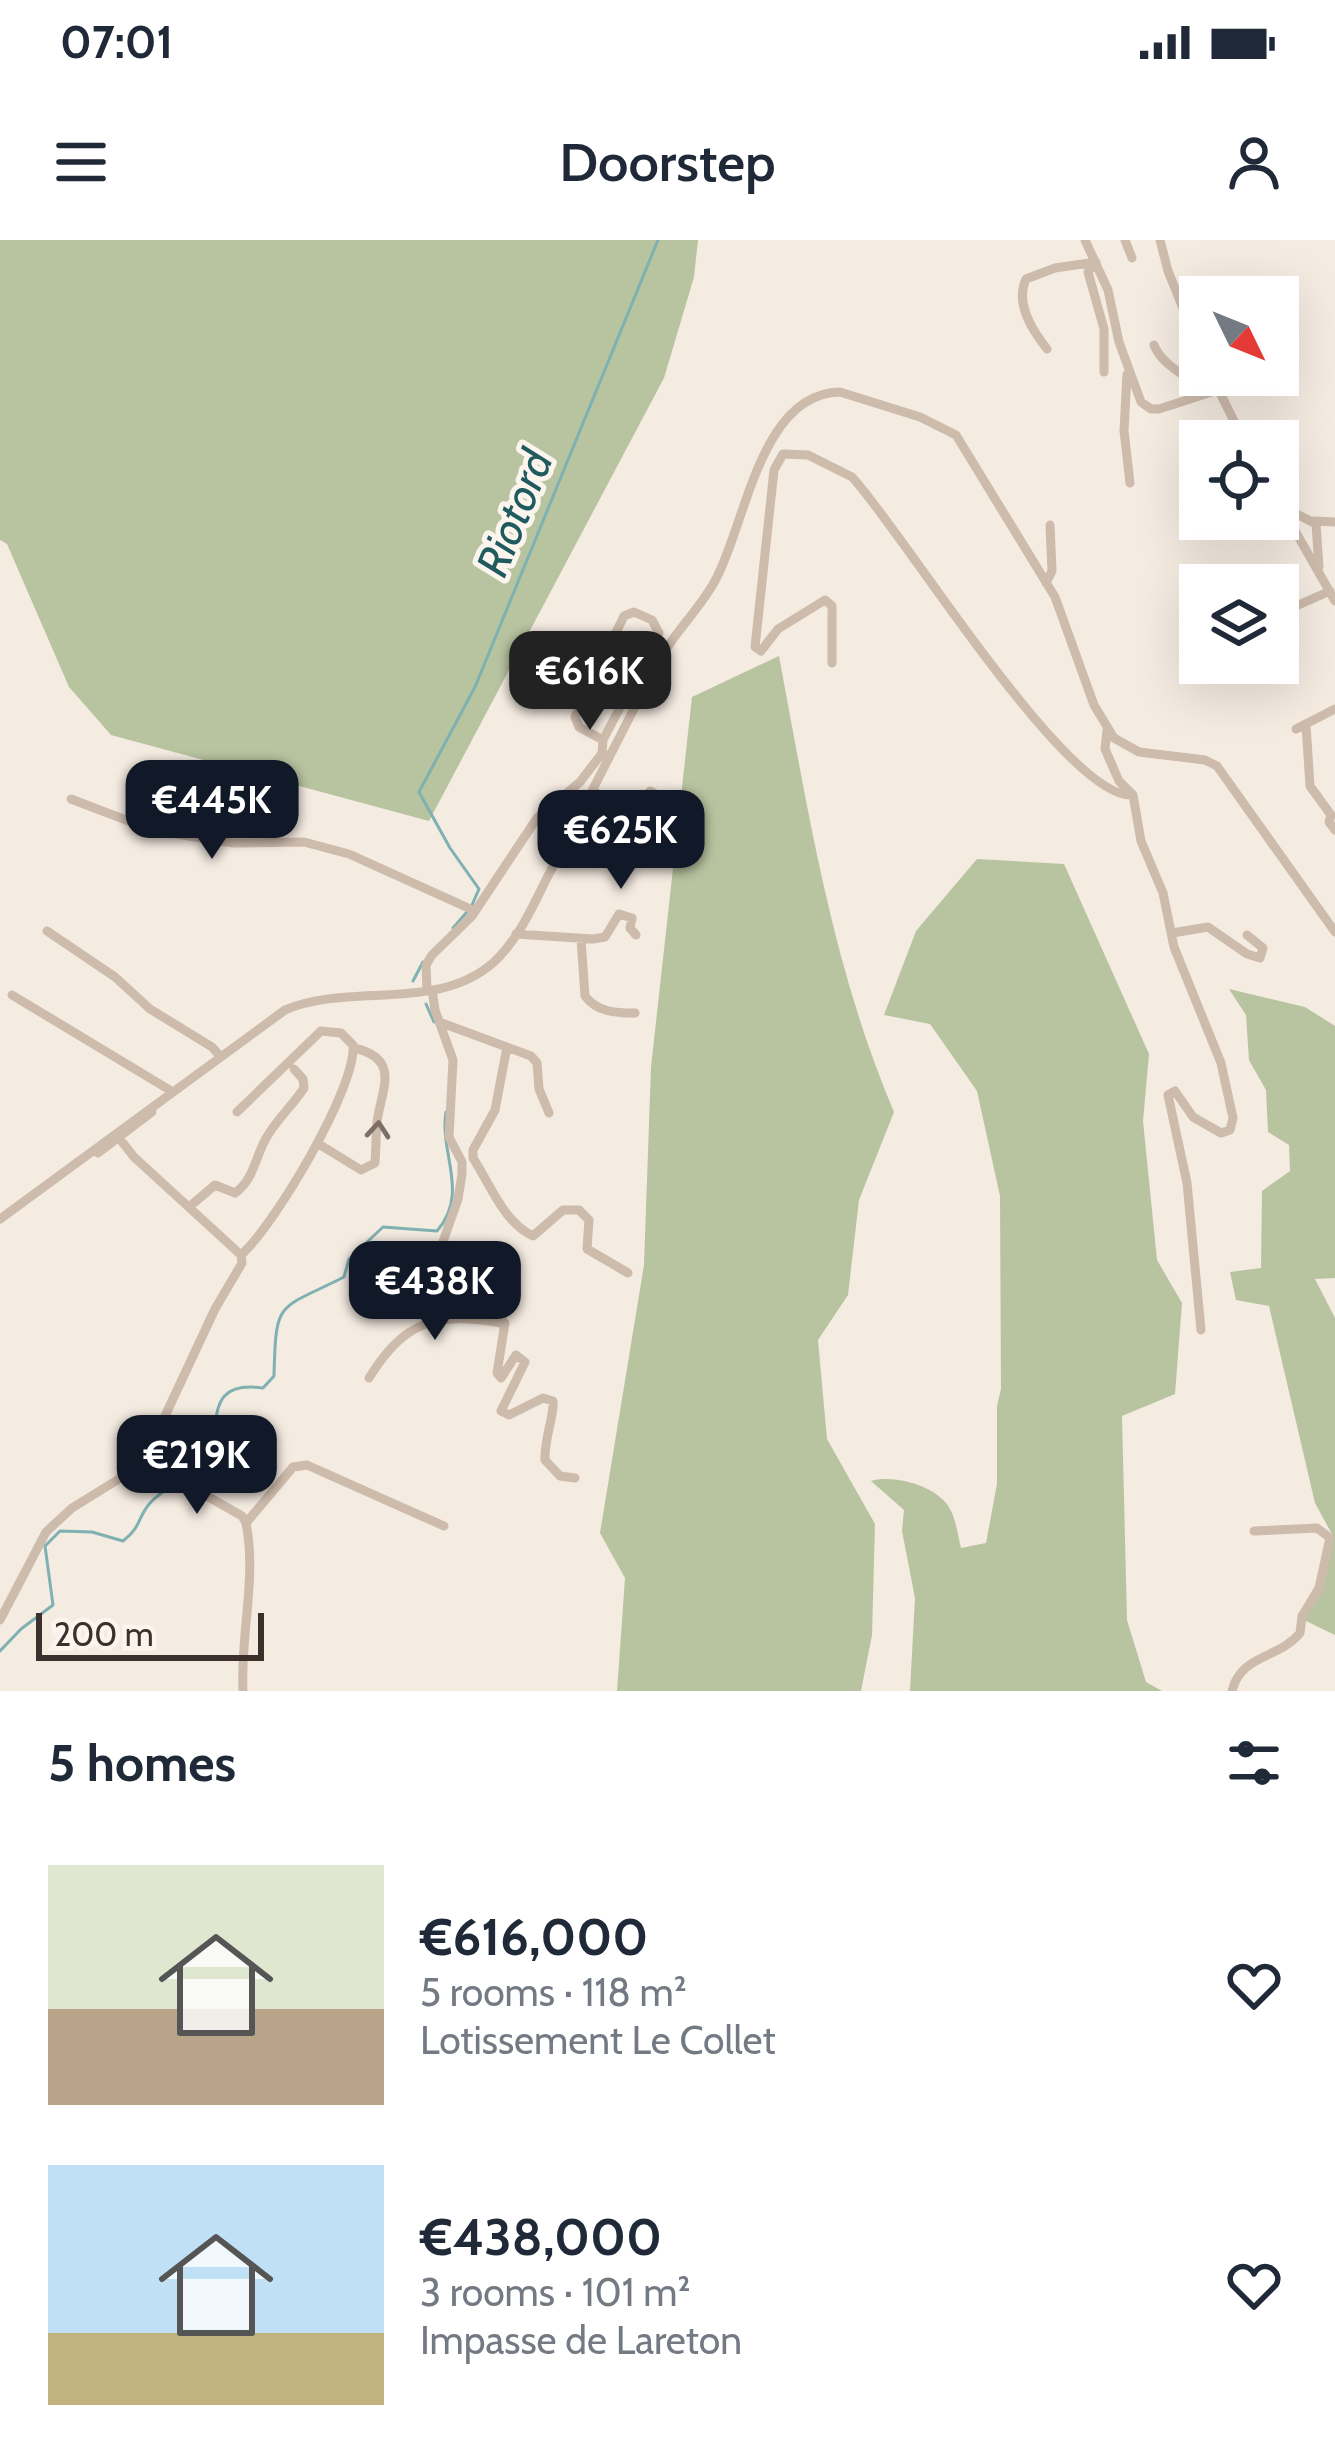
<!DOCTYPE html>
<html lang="en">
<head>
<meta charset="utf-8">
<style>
	:root { --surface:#fff; --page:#f2f2f3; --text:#1f2937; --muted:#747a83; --accent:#111827 }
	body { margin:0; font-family:Cabin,sans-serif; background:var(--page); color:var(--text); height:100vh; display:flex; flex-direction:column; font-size:45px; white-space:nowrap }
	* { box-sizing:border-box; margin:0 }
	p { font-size:39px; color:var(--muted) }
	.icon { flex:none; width:66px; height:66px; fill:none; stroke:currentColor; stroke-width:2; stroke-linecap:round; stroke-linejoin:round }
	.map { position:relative; height:1451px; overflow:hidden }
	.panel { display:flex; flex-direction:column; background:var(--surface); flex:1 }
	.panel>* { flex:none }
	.needle { width:78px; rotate:133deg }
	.controls { position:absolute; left:1179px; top:36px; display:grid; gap:24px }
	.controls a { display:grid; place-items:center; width:120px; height:120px; border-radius:0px; background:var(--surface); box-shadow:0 12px 48px #0002; font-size:60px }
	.scale { position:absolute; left:36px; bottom:30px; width:228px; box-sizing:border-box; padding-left:12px; border:6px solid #3b302b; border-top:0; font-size:33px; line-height:42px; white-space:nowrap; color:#3b302b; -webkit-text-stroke:9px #fbf5ee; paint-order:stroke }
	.price { position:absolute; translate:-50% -102px; padding:0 27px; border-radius:24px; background:var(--accent); color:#fff; font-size:39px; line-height:78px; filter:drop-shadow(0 3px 6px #0008) }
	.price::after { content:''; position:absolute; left:50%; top:72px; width:36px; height:27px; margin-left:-18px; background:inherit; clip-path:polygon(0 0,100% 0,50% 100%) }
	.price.selected { background:#222; color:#fff }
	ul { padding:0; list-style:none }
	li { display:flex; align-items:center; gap:36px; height:300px; padding:0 48px }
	li span { display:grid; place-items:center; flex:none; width:336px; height:240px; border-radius:0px; color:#555 }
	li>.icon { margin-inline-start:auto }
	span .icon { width:144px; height:144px; fill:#fffc; stroke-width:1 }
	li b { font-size:51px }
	h2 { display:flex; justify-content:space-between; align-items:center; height:144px; padding:0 48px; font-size:51px }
	.status { display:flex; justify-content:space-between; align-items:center; height:84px; padding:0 60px; background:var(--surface); direction:ltr }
	.status svg { height:33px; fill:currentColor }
	header { display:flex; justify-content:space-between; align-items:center; height:156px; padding:0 48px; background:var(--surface); font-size:54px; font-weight:600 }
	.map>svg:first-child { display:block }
	.green { fill:#b8c4a0 }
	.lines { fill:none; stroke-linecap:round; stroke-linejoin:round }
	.stream { stroke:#7fb0b2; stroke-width:3 }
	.minor { stroke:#cdbbac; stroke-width:9 }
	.oneway { stroke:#7d6f65 }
	.labels { text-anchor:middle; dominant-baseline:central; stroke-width:10; stroke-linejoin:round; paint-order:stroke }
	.water-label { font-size:45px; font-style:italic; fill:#1f5a5e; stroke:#fbf5ee }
</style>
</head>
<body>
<div class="status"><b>07:01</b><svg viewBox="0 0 49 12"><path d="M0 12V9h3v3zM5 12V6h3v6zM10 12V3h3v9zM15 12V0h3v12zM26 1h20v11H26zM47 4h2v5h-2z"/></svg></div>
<header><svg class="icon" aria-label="menu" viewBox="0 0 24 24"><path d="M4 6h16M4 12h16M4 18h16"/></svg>Doorstep<svg class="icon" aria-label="person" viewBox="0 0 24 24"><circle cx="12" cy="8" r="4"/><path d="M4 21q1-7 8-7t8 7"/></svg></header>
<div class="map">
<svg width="1335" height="1451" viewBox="0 0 1335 1451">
	<rect width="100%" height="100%" fill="#f4ebe1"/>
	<path class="green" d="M 0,0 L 698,0 L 694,37 L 664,138 L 429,581 L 111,495 L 69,447 L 7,304 L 0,300 Z
		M 779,416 C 808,570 832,727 894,872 L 859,960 L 848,1055 L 818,1100 L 827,1199 L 875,1284 L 872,1395 L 861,1451 L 617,1451 L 625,1338 L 600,1293 L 644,1025 L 651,827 L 692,457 Z
		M 977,619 L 1064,624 L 1149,814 L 1143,881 L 1157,1020 L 1182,1063 L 1175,1154 L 1122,1176 L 1127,1380 L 1146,1442 L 1162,1451 L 910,1451 L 915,1358 L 902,1291 L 904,1270 L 871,1241 C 894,1234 938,1246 950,1269 C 956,1280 958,1296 961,1308 L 986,1303 L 997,1244 L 997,1166 L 1001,1149 L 1000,956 L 977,851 L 930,784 L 884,775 L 916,691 Z
		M 1229,749 L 1305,767 L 1335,786 L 1335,1038 L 1315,1039 L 1335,1078 L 1335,1395 L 1306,1381 L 1304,1374 L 1321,1349 L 1333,1296 L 1315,1263 L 1269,1066 L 1236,1060 L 1230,1032 L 1261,1028 L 1262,951 L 1290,931 L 1289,905 L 1268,892 L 1266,850 L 1249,820 L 1246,775 Z"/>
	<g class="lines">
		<path class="stream" d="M 472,665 L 479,649 L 450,608 L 419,552 L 475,447 L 658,0
			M 453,688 L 467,672
			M 413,741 L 423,722
			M 426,764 L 434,782
			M 0,1411 L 21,1389 L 53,1365 L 45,1306 L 60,1291 L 92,1292 L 123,1301 C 142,1286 137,1278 150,1263 C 164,1247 189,1239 203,1223 C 227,1195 197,1139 263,1148 L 274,1136 C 276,1058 277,1071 344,1037 L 349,1019 L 383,987 L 437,991 C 470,953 439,913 446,872"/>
		<path class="minor" d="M 1085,0 L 1108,50 L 1119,102 L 1141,162 L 1151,169 L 1159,169 L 1218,150
			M 1125,0 L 1132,18
			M 1160,0 L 1168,31 L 1200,110
			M 1096,22 L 1088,32 L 1104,89 L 1104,132
			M 1154,105 C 1161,124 1196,147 1216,145
			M 1047,109 C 1031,89 1015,63 1026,39 L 1055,28 L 1096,22
			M 1127,134 L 1124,191 L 1130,243
			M 1211,135 L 1244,201
			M 1278,261 L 1335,361
			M 1285,268 L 1316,284 L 1319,327
			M 1314,281 L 1335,282
			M 1046,343 L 1052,331 L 1050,285
			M 1278,374 L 1330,351
			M 832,423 L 832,366 L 825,360 L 778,389 L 761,411 L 755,407 L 774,230 L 783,214 L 808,215 L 852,237 C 901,289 1068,562 1133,555
			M 1306,485 L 1310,546 L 1331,575 L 1329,582 L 1335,590
			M 1296,489 L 1335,469
			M 1107,490 L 1105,509 L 1119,541 L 1133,555 L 1141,601 L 1163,653 L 1174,707 L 1221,823 L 1233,878 L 1230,890 L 1221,893 L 1193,877 L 1175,851 L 1168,855 L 1187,943 L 1201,1090
			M 602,513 L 603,500 L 659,393 L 652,380 L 634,372 L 624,376 L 575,477 L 579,487 L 603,500
			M 593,550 L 627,577 L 650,551 L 659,556
			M 71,559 L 152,590 L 233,603 L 304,602 L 349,614 L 475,671
			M 47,691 L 115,737 L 150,769 L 212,807 L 220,816
			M 1172,693 L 1208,687 L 1247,714 L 1260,718 L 1263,708 L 1247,695
			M 516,694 L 593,699 L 605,697 L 619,674 L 632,678 L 630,688 L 636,695
			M 581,699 L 585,756 C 597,772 615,773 635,773
			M 427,750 L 426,725 L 432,715 L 472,676 L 537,578 L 580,542 L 603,512
			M 432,750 L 435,770 L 453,820 L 449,897 L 462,922 L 462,934 L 458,959 L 439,1013 L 505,1083
			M 12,755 L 173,852
			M 442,783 L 531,816 L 537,823 L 539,849 L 549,873
			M 507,807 L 495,870 L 473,910 L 473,918 C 490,944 504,983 533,996 L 563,970 L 579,970 L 589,980 L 587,1009 L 628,1033
			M 119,898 L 134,917 L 241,1015
			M 317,903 L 361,930 L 375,923 C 376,909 376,895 377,882 C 381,850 402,819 354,808
			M 98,913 L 152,872
			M 189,967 L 215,945 L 235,953 C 255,939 255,915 268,895 C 278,878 293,865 304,848 L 303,839 L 294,829
			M 0,979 L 285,770 C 350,742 437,773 494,722 C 520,698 535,661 551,630 C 588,560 623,489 660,419 C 676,390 702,367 717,337 C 746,281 761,153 840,152 L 920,177 L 956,195 L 1055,357 L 1094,465 L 1114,498 L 1139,512 L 1205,520 L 1217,526 L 1335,692
			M 505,1083 L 497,1133 L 501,1138 L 516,1115 L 525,1122 L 501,1171 L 509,1175 L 543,1158 L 553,1161 C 555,1173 544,1199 545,1220 L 560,1236 L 575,1238
			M 369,1138 C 405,1080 436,1072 501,1083
			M 150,1208 L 200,1252 L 242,1276 L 246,1283
			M 0,1380 L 46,1292 L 72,1268 L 119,1239 L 150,1208 L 215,1069 L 242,1023 L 241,1015 C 274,986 357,847 353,805 L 341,793 L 321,791 L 237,872
			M 243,1451 C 240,1396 257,1338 246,1283 L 293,1227 L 307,1225 L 444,1286
			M 1232,1451 C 1241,1414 1279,1419 1300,1393 L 1302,1376 L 1319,1348 L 1330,1298 L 1317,1288 L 1254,1291"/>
	</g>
	<defs><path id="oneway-chevron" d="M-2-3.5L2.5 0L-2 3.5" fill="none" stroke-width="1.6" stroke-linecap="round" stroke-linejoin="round" transform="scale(3)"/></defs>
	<use class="oneway" href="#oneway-chevron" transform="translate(378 890) rotate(-85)"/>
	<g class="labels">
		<g class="water-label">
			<text transform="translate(514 273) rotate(-68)">Riotord</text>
		</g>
	</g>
</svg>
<div class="controls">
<a><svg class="needle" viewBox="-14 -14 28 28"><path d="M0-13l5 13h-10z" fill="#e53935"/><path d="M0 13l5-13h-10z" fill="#747a83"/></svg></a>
<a><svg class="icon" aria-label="locate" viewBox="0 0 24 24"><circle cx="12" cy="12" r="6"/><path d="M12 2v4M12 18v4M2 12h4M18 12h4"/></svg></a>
<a><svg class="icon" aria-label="layers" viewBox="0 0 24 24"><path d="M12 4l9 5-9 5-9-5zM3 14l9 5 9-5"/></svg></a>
</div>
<div class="scale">200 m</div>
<b class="price selected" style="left:590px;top:493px">€616K</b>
<b class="price" style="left:212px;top:622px">€445K</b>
<b class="price" style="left:621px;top:652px">€625K</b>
<b class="price" style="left:435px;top:1103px">€438K</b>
<b class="price" style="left:197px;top:1277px">€219K</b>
</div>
<section class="panel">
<h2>5 homes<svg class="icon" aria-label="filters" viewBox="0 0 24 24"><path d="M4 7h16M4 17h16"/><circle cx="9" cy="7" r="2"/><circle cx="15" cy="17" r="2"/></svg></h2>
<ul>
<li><span style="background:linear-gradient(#dfe7d0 60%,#b9a48a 0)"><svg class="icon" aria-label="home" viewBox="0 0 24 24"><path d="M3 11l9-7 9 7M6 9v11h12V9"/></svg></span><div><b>€616,000</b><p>5 rooms · 118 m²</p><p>Lotissement Le Collet</p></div><svg class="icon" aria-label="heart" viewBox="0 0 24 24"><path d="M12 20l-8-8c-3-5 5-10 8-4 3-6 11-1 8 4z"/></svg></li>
<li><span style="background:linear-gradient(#bfe0f5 70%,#c2b280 0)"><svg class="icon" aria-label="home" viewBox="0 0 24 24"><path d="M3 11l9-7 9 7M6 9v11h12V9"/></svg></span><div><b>€438,000</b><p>3 rooms · 101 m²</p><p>Impasse de Lareton</p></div><svg class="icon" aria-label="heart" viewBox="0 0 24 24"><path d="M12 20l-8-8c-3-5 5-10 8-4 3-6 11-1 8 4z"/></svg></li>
</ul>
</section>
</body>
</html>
